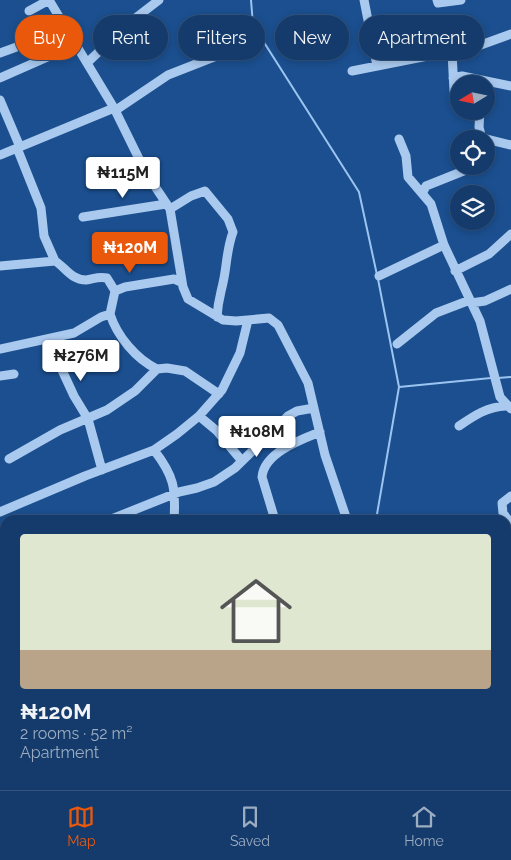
<!DOCTYPE html>
<html lang="en">
<head>
<meta charset="utf-8">
<style>
	:root { --surface:#143b6b; --page:#214673; --text:#f1f3f6; --muted:#9dadc1; --line:#33557e; --accent:#ea580c }
	body { margin:0; font-family:Raleway,sans-serif; background:var(--page); color:var(--text); height:100vh; display:flex; flex-direction:column; font-size:19px; white-space:nowrap }
	* { box-sizing:border-box; margin:0 }
	p { font-size:16px; color:var(--muted) }
	.icon { flex:none; width:28px; height:28px; fill:none; stroke:currentColor; stroke-width:2; stroke-linecap:round; stroke-linejoin:round }
	.map { position:relative; flex:1; overflow:hidden }
	.details { position:absolute; left:0px; top:515px; width:511px; height:275px; display:flex; flex-direction:column; background:var(--surface); border-radius:15px 15px 0 0; box-shadow:0 2px 8px #0003,0 0 0 1px var(--line) }
	.details>* { flex:none }
	.top-card { position:absolute; left:15px; top:15px; width:481px; height:45px; display:flex; gap:10px }
	.needle { width:32px; rotate:260deg }
	.tools { position:absolute; left:450px; top:75px; display:grid; gap:10px }
	.tools a { display:grid; place-items:center; width:45px; height:45px; border-radius:50%; background:var(--surface); box-shadow:0 2px 8px #0003,0 0 0 1px var(--line); font-size:25px }
	.price { position:absolute; translate:-50% -42px; padding:0 11px; border-radius:5px; background:#fff; color:#222; font-size:16px; line-height:32px; filter:drop-shadow(0 1px 2px #0008) }
	.price::after { content:''; position:absolute; left:50%; top:30px; width:15px; height:11px; margin-left:-8px; background:inherit; clip-path:polygon(0 0,100% 0,50% 100%) }
	.price.current { background:var(--accent); color:#fff }
	ul { padding:0; list-style:none }
	li { display:grid; align-content:center; gap:10px; height:265px; padding:0 20px }
	li+li { border-top:1px solid var(--line) }
	li span { display:grid; place-items:center; height:155px; border-radius:5px; color:#555 }
	li>.icon { margin-inline-start:auto }
	span .icon { width:90px; height:90px; fill:#fffc; stroke-width:1 }
	li b { font-size:21px }
	.chip { padding:0 18px; border-radius:22px; background:var(--surface); box-shadow:0 2px 8px #0003,0 0 0 1px var(--line); font-size:18px; line-height:45px }
	.chip.current { background:var(--accent); color:#fff }
	.menu { display:flex; justify-content:space-around; align-items:center; height:70px; border-top:1px solid var(--line); background:var(--surface); font-size:14px; color:var(--muted) }
	.menu a { display:grid; justify-items:center; gap:2px }
	.menu .current { color:var(--accent) }
	.map>svg:first-child { display:block }
	.lines { fill:none; stroke-linecap:round; stroke-linejoin:round }
	.stream { stroke:#9cc4f0; stroke-width:2 }
	.river { stroke:#3c6290; stroke-width:12 }
	.minor { stroke:#a9c9ee; stroke-width:9 }
</style>
</head>
<body>
<div class="map">
<svg width="511" height="790" viewBox="0 0 511 790">
	<rect width="100%" height="100%" fill="#1b4f8f"/>
	<g class="lines">
		<path class="stream" d="M 251,0 L 253,25 L 359,192 L 377,275
			M 498,378 L 511,377
			M 399,387 L 491,378
			M 376,520 L 399,387 L 378,279
			M 0,582 L 5,591
			M 217,790 L 220,785"/>
		<path class="river" d="M 0,653 L 5,651
			M 209,785 L 213,790"/>
		<path class="minor" d="M 364,0 L 377,66
			M 437,0 L 438,3 L 461,0
			M 29,11 L 49,0 L 114,108 L 146,173 L 170,209 L 183,287 L 188,299 L 223,320 L 236,321 L 269,318 L 278,325 L 308,383 L 325,455 L 347,520
			M 452,52 L 454,91 L 459,95
			M 0,53 L 66,29
			M 87,63 L 129,23 L 159,0
			M 352,71 L 478,46 L 511,34
			M 0,78 L 75,45
			M 453,78 L 462,76 L 511,86
			M 0,100 L 20,147
			M 116,110 L 168,75 L 237,48 L 241,35 L 253,33
			M 480,111 L 479,127 L 482,139
			M 399,139 L 406,156 L 408,177 L 431,204 L 444,245 L 480,321 L 500,397 L 511,409
			M 486,139 L 511,145
			M 17,148 L 41,208 L 44,236 L 55,261
			M 0,155 L 114,108
			M 109,181 L 146,173
			M 423,192 L 426,186 L 476,166
			M 170,209 L 191,196 L 205,191 L 228,219 L 233,232 C 227,248 227,262 224,278 C 221,294 218,299 217,317
			M 83,217 L 166,204
			M 0,266 L 55,261 C 65,267 71,280 86,280 C 94,279 98,276 107,278 L 115,291
			M 455,271 L 489,254 L 511,234
			M 379,276 L 444,245
			M 471,303 L 485,301 L 511,289
			M 110,314 L 115,291 L 125,287 L 174,279 L 181,282
			M 397,344 L 436,313 L 470,300
			M 0,349 L 74,333 L 101,317 L 110,314 C 117,336 136,359 157,369
			M 55,355 L 74,396 L 88,419 L 102,470
			M 0,376 L 14,374
			M 199,416 L 217,431 L 242,461
			M 459,426 C 475,415 487,407 506,406
			M 154,450 C 174,476 176,488 174,520
			M 9,459 L 60,430 L 107,410 L 135,391 L 157,369 L 167,368 L 185,371 L 219,394
			M 511,496 L 502,503 L 503,513 L 511,524
			M 0,512 L 85,476 L 154,450 L 177,434 L 199,416 L 222,390 L 240,353 L 248,320
			M 109,520 L 179,492 L 197,488 L 214,482 L 235,468 L 288,416 L 297,411 L 314,408
			M 275,520 L 262,477 C 264,453 300,440 320,432
			M 506,603 L 511,601
			M 506,652 L 511,656
			M 506,686 L 511,683
			M 5,785 L 18,790
			M 322,785 L 326,790
			M 415,785 L 421,790
			M 336,790 L 342,785"/>
	</g>
</svg>
<div class="tools">
<a><svg class="needle" viewBox="-14 -14 28 28"><path d="M0-13l5 13h-10z" fill="#e53935"/><path d="M0 13l5-13h-10z" fill="#9dadc1"/></svg></a>
<a><svg class="icon" aria-label="locate" viewBox="0 0 24 24"><circle cx="12" cy="12" r="6"/><path d="M12 2v4M12 18v4M2 12h4M18 12h4"/></svg></a>
<a><svg class="icon" aria-label="layers" viewBox="0 0 24 24"><path d="M12 4l9 5-9 5-9-5zM3 14l9 5 9-5"/></svg></a>
</div>
<b class="price" style="left:123px;top:199px">₦115M</b>
<b class="price current" style="left:130px;top:274px">₦120M</b>
<b class="price" style="left:81px;top:382px">₦276M</b>
<b class="price" style="left:257px;top:458px">₦108M</b>
<div class="top-card">
<a class="chip current">Buy</a>
<a class="chip">Rent</a>
<a class="chip">Filters</a>
<a class="chip">New</a>
<a class="chip">Apartment</a>
</div>
<section class="details">
<ul>
<li><span style="background:linear-gradient(#dfe7d0 75%,#b9a48a 0)"><svg class="icon" aria-label="home" viewBox="0 0 24 24"><path d="M3 11l9-7 9 7M6 9v11h12V9"/></svg></span><div><b>₦120M</b><p>2 rooms · 52 m²</p><p>Apartment</p></div></li>
</ul>
</section>
</div>
<nav class="menu">
<a class="current"><svg class="icon" aria-label="map" viewBox="0 0 24 24"><path d="M3 6l6-2 6 2 6-2v14l-6 2-6-2-6 2zM9 4v14M15 6v14"/></svg>Map</a>
<a><svg class="icon" aria-label="saved" viewBox="0 0 24 24"><path d="M7 4h10v16l-5-4-5 4z"/></svg>Saved</a>
<a><svg class="icon" aria-label="home" viewBox="0 0 24 24"><path d="M3 11l9-7 9 7M6 9v11h12V9"/></svg>Home</a>
</nav>
</body>
</html>
